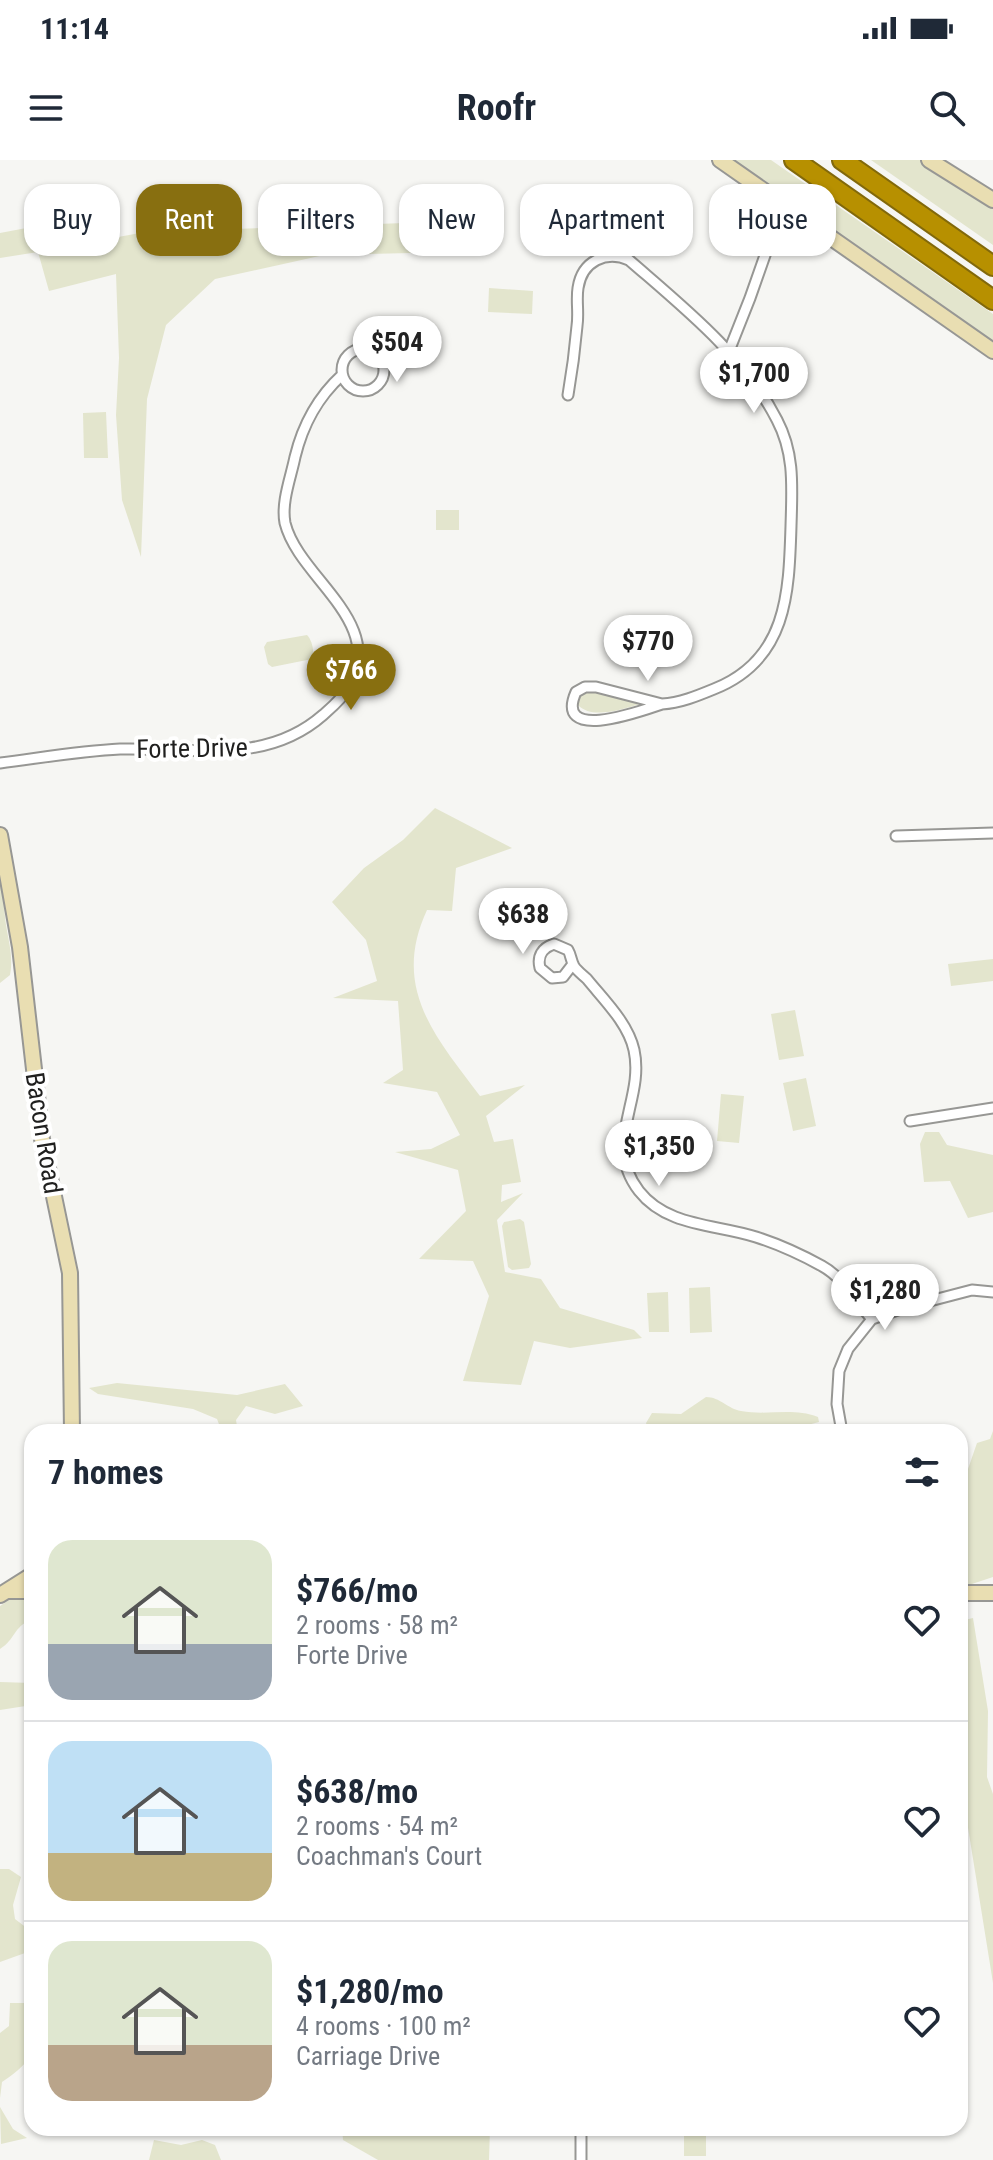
<!DOCTYPE html>
<html lang="en">
<head>
<meta charset="utf-8">
<style>
	:root { --surface:#fff; --page:#f2f2f3; --text:#1f2937; --muted:#747a83; --line:#e0e1e3; --accent:#886f10 }
	body { margin:0; font-family:"Roboto Condensed",sans-serif; background:var(--page); color:var(--text); height:100vh; display:flex; flex-direction:column; font-size:30px; white-space:nowrap }
	* { box-sizing:border-box; margin:0 }
	p { font-size:26px; color:var(--muted) }
	.icon { flex:none; width:44px; height:44px; fill:none; stroke:currentColor; stroke-width:2; stroke-linecap:round; stroke-linejoin:round }
	.map { position:relative; flex:1; overflow:hidden }
	.side { position:absolute; left:24px; top:1264px; width:944px; height:712px; display:flex; flex-direction:column; background:var(--surface); border-radius:24px; box-shadow:0 2px 6px #0004 }
	.side>* { flex:none }
	.guide { position:absolute; left:24px; top:24px; width:946px; height:72px; display:flex; gap:16px }
	.price { position:absolute; translate:-50% -68px; padding:0 18px; border-radius:28px; background:#fff; color:#222; font-size:26px; line-height:52px; filter:drop-shadow(0 2px 4px #0008) }
	.price::after { content:''; position:absolute; left:50%; top:48px; width:24px; height:18px; margin-left:-12px; background:inherit; clip-path:polygon(0 0,100% 0,50% 100%) }
	.price.active { background:var(--accent); color:#fff }
	ul { padding:0; list-style:none }
	li { display:flex; align-items:center; gap:24px; height:200px; padding:0 24px }
	li+li { border-top:2px solid var(--line) }
	li span { display:grid; place-items:center; flex:none; width:224px; height:160px; border-radius:24px; color:#555 }
	li>.icon { margin-inline-start:auto }
	span .icon { width:96px; height:96px; fill:#fffc; stroke-width:1 }
	li b { font-size:34px }
	h2 { display:flex; justify-content:space-between; align-items:center; height:96px; padding:0 24px; font-size:34px }
	.tag { padding:0 28px; border-radius:24px; background:var(--surface); box-shadow:0 2px 6px #0004; font-size:28px; line-height:72px }
	.tag.active { background:var(--accent); color:#fff }
	.status { display:flex; justify-content:space-between; align-items:center; height:56px; padding:0 40px; background:var(--surface); direction:ltr }
	.status svg { height:22px; fill:currentColor }
	header { display:flex; justify-content:space-between; align-items:center; height:104px; padding:0 24px; background:var(--surface); font-size:36px; font-weight:700 }
	.map>svg:first-child { display:block }
	.green { fill:#e3e5cd }
	.lines { fill:none; stroke-linecap:round; stroke-linejoin:round }
	.street-casing { stroke:#979794; stroke-width:13 }
	.secondary-casing { stroke:#979794; stroke-width:18 }
	.highway-casing { stroke:#82690b; stroke-width:22 }
	.street { stroke:#fff; stroke-width:9 }
	.secondary { stroke:#e9deb2; stroke-width:14 }
	.highway { stroke:#b79000; stroke-width:18 }
	.labels { text-anchor:middle; dominant-baseline:central; stroke-width:8; stroke-linejoin:round; paint-order:stroke }
	.street-label { font-size:26px; fill:#20201f; stroke:#fff }
</style>
</head>
<body>
<div class="status"><b>11:14</b><svg viewBox="0 0 49 12"><path d="M0 12V9h3v3zM5 12V6h3v6zM10 12V3h3v9zM15 12V0h3v12zM26 1h20v11H26zM47 4h2v5h-2z"/></svg></div>
<header><svg class="icon" aria-label="menu" viewBox="0 0 24 24"><path d="M4 6h16M4 12h16M4 18h16"/></svg>Roofr<svg class="icon" aria-label="search" viewBox="0 0 24 24"><circle cx="10" cy="10" r="6"/><path d="M15 15l6 6"/></svg></header>
<div class="map">
<svg width="993" height="2000" viewBox="0 0 993 2000">
	<rect width="100%" height="100%" fill="#f6f6f3"/>
	<path class="green" d="M 731,0 L 771,0 L 993,154 L 993,182 Z
		M 871,0 L 922,0 L 993,45 L 993,85 Z
		M 100,54 L 105,70 L 113,78 L 145,72 L 405,63 L 411,93 L 324,95 L 215,119 L 166,165 L 147,239 L 141,397 L 122,340 L 116,255 L 119,198 L 116,114 L 49,131 L 38,92 L 0,98 L 0,73 Z
		M 489,128 L 533,131 L 532,154 L 488,152 Z
		M 106,252 L 108,298 L 84,298 L 83,253 Z
		M 436,350 L 459,350 L 459,370 L 436,370 Z
		M 307,475 C 312,480 315,492 312,499 L 272,507 L 268,504 L 264,487 L 267,482 Z
		M 591,529 L 641,543 L 640,544 C 623,549 592,560 578,545 C 578,535 582,533 591,529 Z
		M 435,648 L 512,688 L 456,708 L 452,751 L 427,750 C 391,828 435,876 480,936 L 525,925 L 486,956 L 494,982 L 513,979 L 521,1022 L 502,1025 L 501,1042 L 523,1033 L 497,1060 L 505,1112 L 541,1119 L 560,1148 L 634,1170 L 642,1178 L 570,1188 L 534,1181 L 521,1225 L 463,1221 L 489,1136 L 473,1101 L 419,1099 L 466,1051 L 458,1010 L 395,992 L 431,989 L 460,975 L 437,932 L 383,923 L 403,910 L 398,841 L 333,838 L 377,821 L 366,780 L 332,742 L 364,708 L 403,680 Z
		M 0,725 C 4,737 4,745 5,757 C 7,777 14,794 10,815 L 0,823 Z
		M 993,799 L 993,821 L 951,826 L 948,804 Z
		M 795,850 L 804,896 L 779,900 L 771,854 Z
		M 806,918 L 816,966 L 793,971 L 783,923 Z
		M 721,934 L 744,936 L 739,983 L 717,981 Z
		M 925,972 L 939,972 L 947,985 L 993,995 L 993,1052 L 968,1058 L 950,1021 L 924,1022 L 920,984 Z
		M 520,1059 L 524,1062 L 531,1104 L 529,1108 L 512,1110 L 508,1107 L 502,1066 L 504,1062 Z
		M 710,1127 L 712,1172 L 690,1173 L 689,1128 Z
		M 668,1132 L 669,1172 L 649,1172 L 647,1133 Z
		M 117,1223 L 237,1235 L 285,1224 L 303,1246 L 275,1254 L 246,1246 L 236,1260 L 238,1272 L 222,1272 L 217,1259 L 193,1249 L 98,1234 L 89,1228 Z
		M 706,1237 C 720,1237 728,1249 741,1251 C 768,1256 792,1247 818,1257 L 819,1262 L 800,1267 L 794,1272 L 649,1272 L 646,1263 L 652,1253 L 681,1254 Z
		M 993,1271 L 993,1417 L 972,1424 L 960,1424 L 960,1370 L 964,1369 L 967,1362 L 961,1352 L 961,1343 L 968,1336 L 968,1309 L 977,1283 L 990,1279 Z
		M 9,1440 L 32,1440 L 32,1459 C 12,1468 16,1479 0,1489 L 0,1446 Z
		M 973,1458 L 988,1551 L 987,1617 L 993,1634 L 993,1823 L 960,1618 L 960,1461 Z
		M 0,1522 L 32,1523 L 32,1545 L 0,1550 Z
		M 0,1709 L 9,1709 L 21,1717 L 13,1745 L 15,1759 L 32,1772 L 32,1785 L 25,1793 L 0,1802 Z
		M 10,1843 L 32,1843 C 32,1886 42,1896 2,1922 L 0,1938 L 0,1873 L 9,1866 Z
		M 0,1947 L 13,1969 L 27,1978 L 1,1984 Z
		M 342,1968 L 490,1968 L 489,2000 L 378,2000 L 343,1980 Z
		M 684,1968 L 706,1968 L 706,1996 L 684,1996 Z
		M 154,1980 L 181,1985 L 202,1980 L 215,1985 L 221,2000 L 149,2000 Z"/>
	<g class="lines">
		<g class="street-casing">
			<path id="street" d="M342 210a21 21 0 1 1 42 0a21 21 0 1 1-42 0Z
				M 729,191 L 750,138 L 783,44
				M 568,235 C 572,212 575,189 577,166 C 579,153 576,140 578,128 C 582,101 606,90 629,100 C 683,147 744,195 777,260 C 795,294 792,328 791,366 C 789,434 787,500 714,529 C 697,536 680,543 662,544
				M 585,527 L 596,527 L 662,544 C 644,550 553,584 576,532 Z
				M 0,603 C 40,598 80,591 120,589 C 192,587 265,606 323,555 C 332,547 342,539 348,528 C 388,462 299,419 285,363 C 281,342 291,317 295,297 C 303,264 317,238 342,215
				M 896,676 L 993,673
				M 573,804 L 563,817 L 552,818 L 540,808 C 537,796 542,788 554,784 L 568,790 C 571,795 571,801 574,806 C 577,811 583,815 587,819 C 604,840 628,863 634,890 C 645,940 602,983 639,1031 C 667,1067 716,1064 756,1077 C 778,1084 802,1095 822,1106 C 844,1118 856,1142 872,1159
				M 910,961 L 993,948
				M 842,1272 L 837,1244 L 839,1211 L 848,1189 L 872,1159 L 903,1148 L 972,1130 L 993,1132
				M 581,1968 L 581,2000"/>
		</g>
		<g class="secondary-casing">
			<path id="secondary" d="M 720,0 L 993,191
				M 929,0 L 993,40
				M 0,675 L 20,787 L 42,979 L 70,1113 L 72,1272
				M 8,1431 L 32,1431
				M 960,1433 L 993,1433
				M 0,1435 L 32,1415"/>
		</g>
		<g class="highway-casing">
			<path id="highway" d="M 794,0 L 993,140
				M 842,0 L 993,106"/>
		</g>
		<use href="#street" class="street"/>
		<use href="#secondary" class="secondary"/>
		<use href="#highway" class="highway"/>
	</g>
	<g class="labels">
		<g class="street-label">
			<text transform="translate(192 588) rotate(-1)">Forte Drive</text>
			<text transform="translate(44 973) rotate(81)">Bacon Road</text>
		</g>
	</g>
</svg>
<b class="price" style="left:397px;top:224px">$504</b>
<b class="price" style="left:754px;top:255px">$1,700</b>
<b class="price" style="left:648px;top:523px">$770</b>
<b class="price active" style="left:351px;top:552px">$766</b>
<b class="price" style="left:523px;top:796px">$638</b>
<b class="price" style="left:659px;top:1028px">$1,350</b>
<b class="price" style="left:885px;top:1172px">$1,280</b>
<div class="guide">
<a class="tag">Buy</a>
<a class="tag active">Rent</a>
<a class="tag">Filters</a>
<a class="tag">New</a>
<a class="tag">Apartment</a>
<a class="tag">House</a>
</div>
<section class="side">
<h2>7 homes<svg class="icon" aria-label="filters" viewBox="0 0 24 24"><path d="M4 7h16M4 17h16"/><circle cx="9" cy="7" r="2"/><circle cx="15" cy="17" r="2"/></svg></h2>
<ul>
<li><span style="background:linear-gradient(#dfe7d0 65%,#9aa5b1 0)"><svg class="icon" aria-label="home" viewBox="0 0 24 24"><path d="M3 11l9-7 9 7M6 9v11h12V9"/></svg></span><div><b>$766/mo</b><p>2 rooms · 58 m²</p><p>Forte Drive</p></div><svg class="icon" aria-label="heart" viewBox="0 0 24 24"><path d="M12 20l-8-8c-3-5 5-10 8-4 3-6 11-1 8 4z"/></svg></li>
<li><span style="background:linear-gradient(#bfe0f5 70%,#c2b280 0)"><svg class="icon" aria-label="home" viewBox="0 0 24 24"><path d="M3 11l9-7 9 7M6 9v11h12V9"/></svg></span><div><b>$638/mo</b><p>2 rooms · 54 m²</p><p>Coachman's Court</p></div><svg class="icon" aria-label="heart" viewBox="0 0 24 24"><path d="M12 20l-8-8c-3-5 5-10 8-4 3-6 11-1 8 4z"/></svg></li>
<li><span style="background:linear-gradient(#dfe7d0 65%,#b9a48a 0)"><svg class="icon" aria-label="home" viewBox="0 0 24 24"><path d="M3 11l9-7 9 7M6 9v11h12V9"/></svg></span><div><b>$1,280/mo</b><p>4 rooms · 100 m²</p><p>Carriage Drive</p></div><svg class="icon" aria-label="heart" viewBox="0 0 24 24"><path d="M12 20l-8-8c-3-5 5-10 8-4 3-6 11-1 8 4z"/></svg></li>
</ul>
</section>
</div>
</body>
</html>
